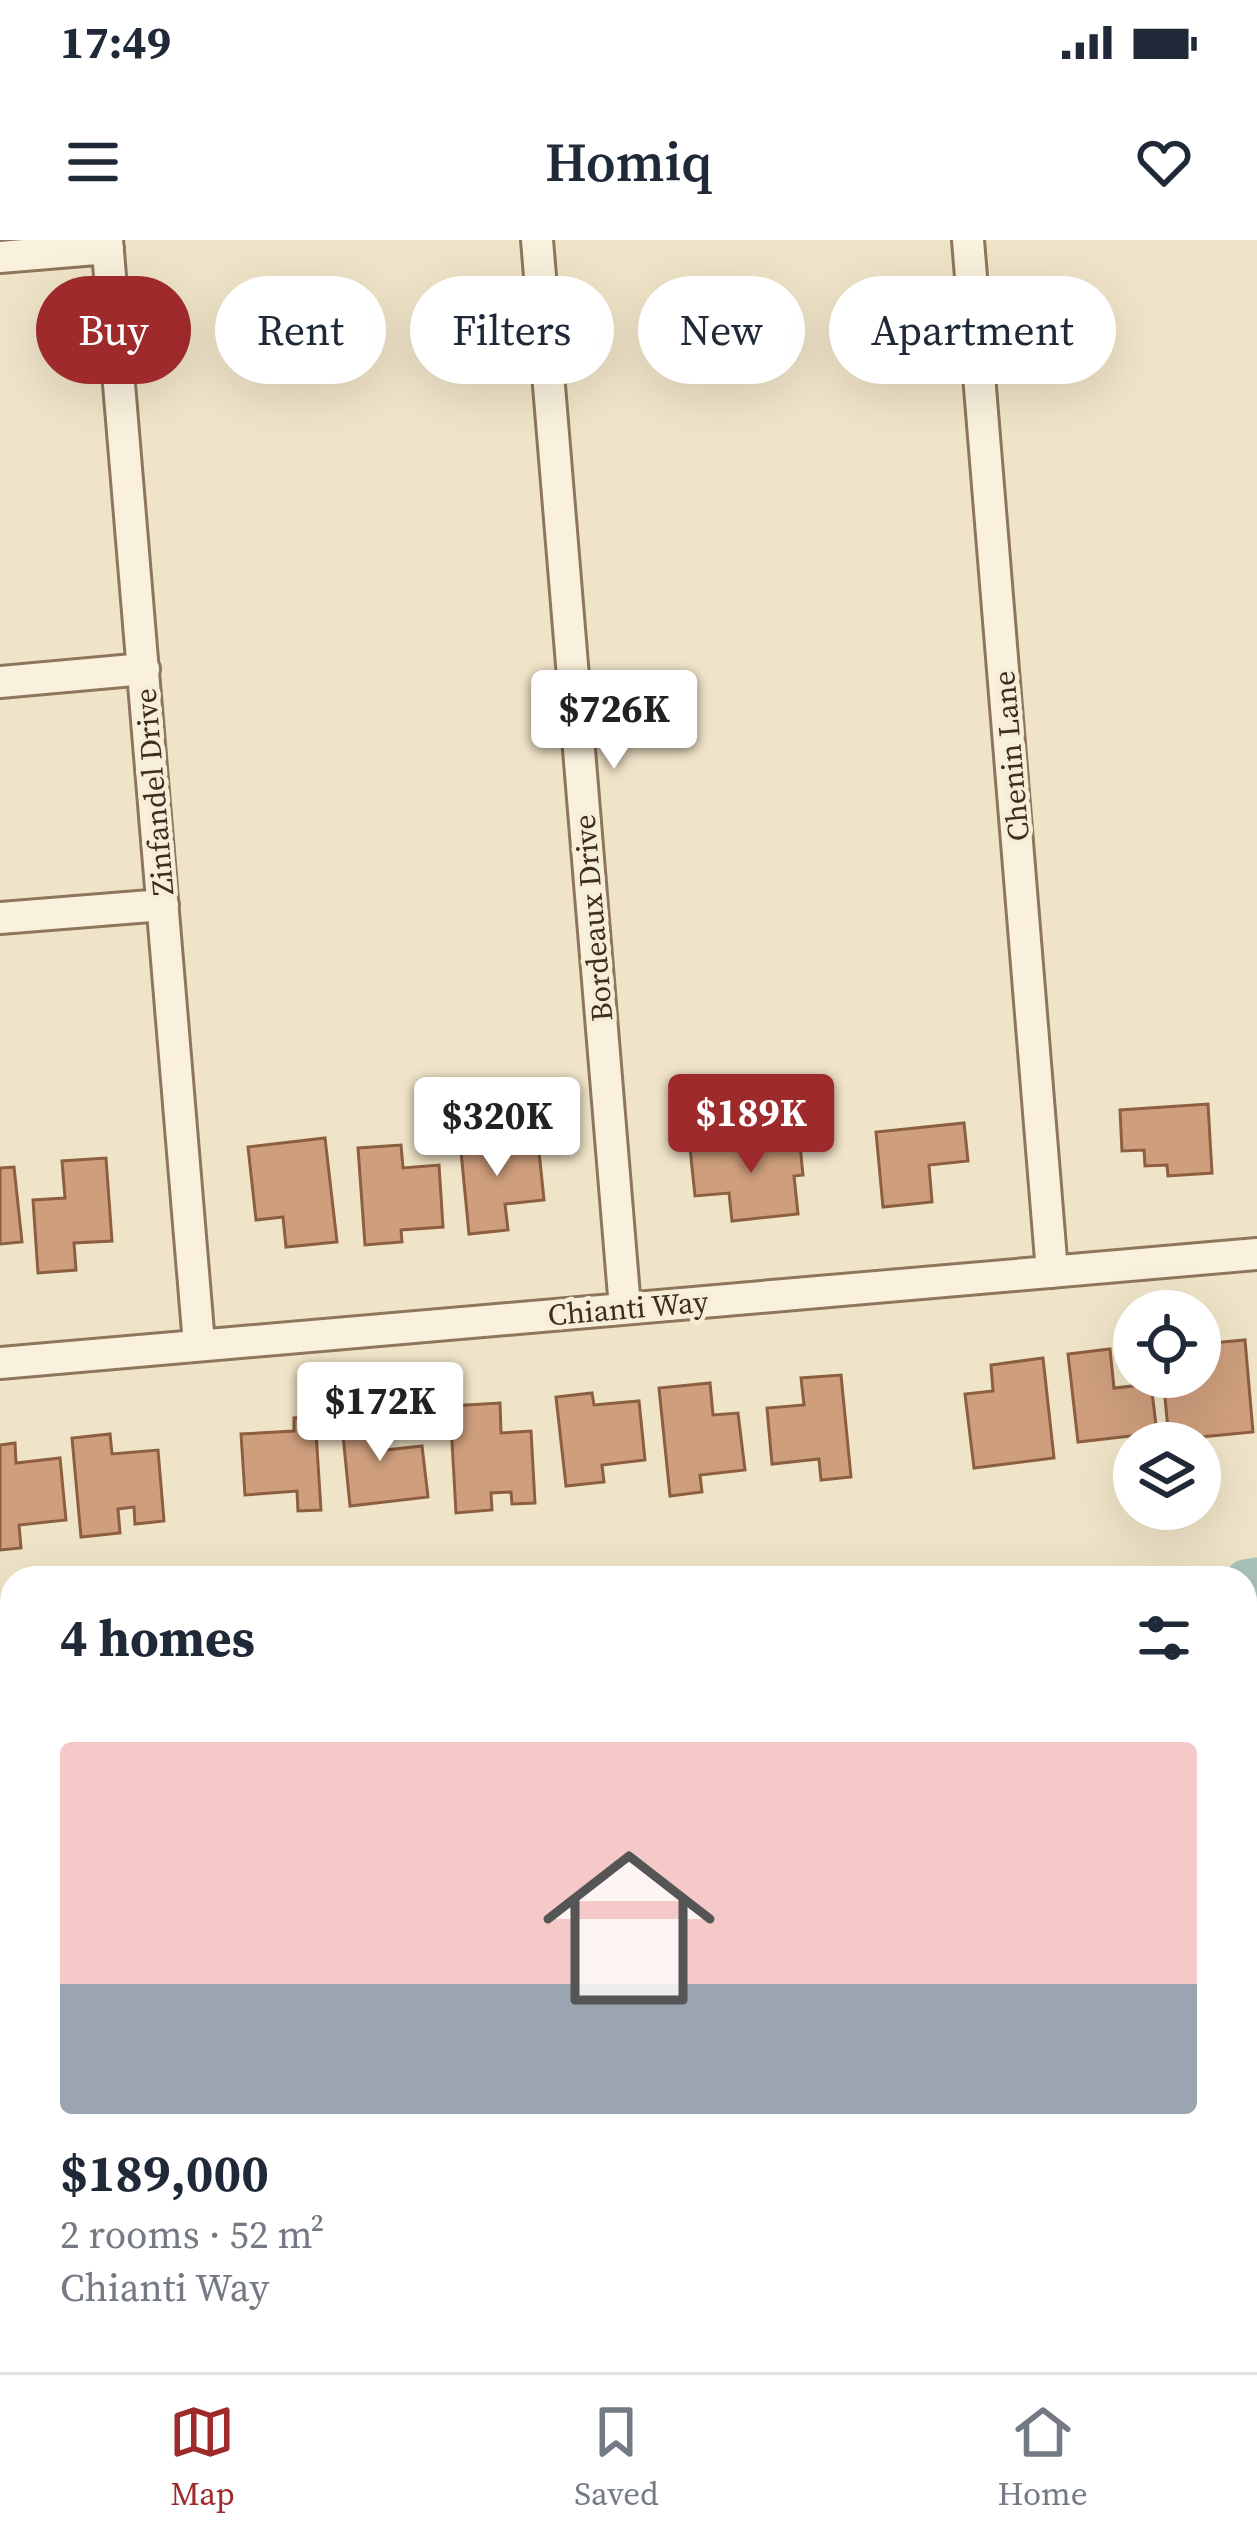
<!DOCTYPE html>
<html lang="en">
<head>
<meta charset="utf-8">
<style>
	:root { --surface:#fff; --page:#f2f2f3; --text:#1f2937; --muted:#747a83; --line:#e0e1e3; --accent:#9e2a2b }
	body { margin:0; font-family:"Source Serif 4",serif; background:var(--page); color:var(--text); height:100vh; display:flex; flex-direction:column; font-size:45px; white-space:nowrap }
	* { box-sizing:border-box; margin:0 }
	p { font-size:39px; color:var(--muted) }
	.icon { flex:none; width:66px; height:66px; fill:none; stroke:currentColor; stroke-width:2; stroke-linecap:round; stroke-linejoin:round }
	.map { position:relative; flex:1; overflow:hidden }
	.panel { position:absolute; left:0px; top:1326px; width:1257px; height:807px; display:flex; flex-direction:column; background:var(--surface); border-radius:36px 36px 0 0; box-shadow:0 12px 48px #0002 }
	.panel>* { flex:none }
	.hud { position:absolute; left:36px; top:36px; width:1185px; height:108px; display:flex; gap:24px }
	.controls { position:absolute; left:1113px; top:1050px; display:grid; gap:24px }
	.controls a { display:grid; place-items:center; width:108px; height:108px; border-radius:50%; background:var(--surface); box-shadow:0 12px 48px #0002; font-size:60px }
	.price { position:absolute; translate:-50% -102px; padding:0 27px; border-radius:12px; background:#fff; color:#222; font-size:39px; line-height:78px; filter:drop-shadow(0 3px 6px #0008) }
	.price::after { content:''; position:absolute; left:50%; top:72px; width:36px; height:27px; margin-left:-18px; background:inherit; clip-path:polygon(0 0,100% 0,50% 100%) }
	.price.current { background:var(--accent); color:#fff }
	ul { padding:0; list-style:none }
	li { display:grid; align-content:center; gap:24px; height:636px; padding:0 60px }
	li span { display:grid; place-items:center; height:372px; border-radius:12px; color:#555 }
	li>.icon { margin-inline-start:auto }
	span .icon { width:216px; height:216px; fill:#fffc; stroke-width:1 }
	li b { font-size:51px }
	h2 { display:flex; justify-content:space-between; align-items:center; height:144px; padding:0 60px; font-size:51px }
	.pill { padding:0 42px; border-radius:54px; background:var(--surface); box-shadow:0 12px 48px #0002; font-size:42px; line-height:108px }
	.pill.current { background:var(--accent); color:#fff }
	.status { display:flex; justify-content:space-between; align-items:center; height:84px; padding:0 60px; background:var(--surface); direction:ltr }
	.status svg { height:33px; fill:currentColor }
	header { display:flex; justify-content:space-between; align-items:center; height:156px; padding:0 60px; background:var(--surface); font-size:54px; font-weight:600 }
	.tabs { display:flex; justify-content:space-around; align-items:center; height:168px; border-top:3px solid var(--line); background:var(--surface); font-size:33px; color:var(--muted) }
	.tabs a { display:grid; justify-items:center; gap:6px }
	.tabs .current { color:var(--accent) }
	.map>svg:first-child { display:block }
	.lines { fill:none; stroke-linecap:round; stroke-linejoin:round }
	.canal { stroke:#a9c4bc; stroke-width:39 }
	.building { fill:#cf9f7d; stroke:#8d5f41; stroke-width:3 }
	.minor-casing { stroke:#8d765c; stroke-width:36 }
	.path { stroke:#8d765c; stroke-width:6; stroke-dasharray:9 6; stroke-linecap:butt }
	.minor { stroke:#faf1dc; stroke-width:30 }
	.labels { text-anchor:middle; dominant-baseline:central; stroke-width:9; stroke-linejoin:round; paint-order:stroke }
	.street-label { font-size:30px; fill:#3d2e20; stroke:#f7eed8 }
</style>
</head>
<body>
<div class="status"><b>17:49</b><svg viewBox="0 0 49 12"><path d="M0 12V9h3v3zM5 12V6h3v6zM10 12V3h3v9zM15 12V0h3v12zM26 1h20v11H26zM47 4h2v5h-2z"/></svg></div>
<header><svg class="icon" aria-label="menu" viewBox="0 0 24 24"><path d="M4 6h16M4 12h16M4 18h16"/></svg>Homiq<svg class="icon" aria-label="heart" viewBox="0 0 24 24"><path d="M12 20l-8-8c-3-5 5-10 8-4 3-6 11-1 8 4z"/></svg></header>
<div class="map">
<svg width="1257" height="2132" viewBox="0 0 1257 2132">
	<rect width="100%" height="100%" fill="#f0e4c8"/>
	<g class="lines">
		<path class="canal" d="M 1245,1339 L 1257,1337
			M 0,1497 L 12,1495"/>
	</g>
	<path class="building" d="M 1208,864 L 1212,933 L 1168,936 L 1167,925 L 1145,926 L 1144,910 L 1122,911 L 1120,870 Z
		M 964,883 L 968,921 L 929,925 L 932,962 L 883,967 L 876,892 Z
		M 488,888 L 490,907 L 538,902 L 544,960 L 505,964 L 508,990 L 469,994 L 459,891 Z
		M 799,896 L 803,935 L 794,936 L 798,974 L 732,981 L 729,953 L 695,956 L 690,908 Z
		M 325,898 L 337,1002 L 286,1007 L 283,977 L 256,980 L 248,907 Z
		M 401,905 L 403,928 L 439,925 L 443,987 L 401,990 L 402,1002 L 365,1005 L 358,908 Z
		M 106,918 L 112,1001 L 74,1003 L 76,1030 L 38,1033 L 33,960 L 65,958 L 62,921 Z
		M 14,927 L 22,1002 L 0,1004 L 0,928 Z
		M 1245,1100 L 1253,1192 L 1169,1200 L 1163,1137 L 1200,1137 L 1200,1104 Z
		M 1110,1109 L 1114,1148 L 1151,1144 L 1157,1193 L 1078,1202 L 1068,1114 Z
		M 1043,1118 L 1054,1218 L 974,1228 L 965,1154 L 993,1151 L 991,1125 Z
		M 841,1135 L 851,1237 L 821,1240 L 819,1219 L 772,1224 L 767,1168 L 804,1165 L 801,1138 Z
		M 710,1143 L 713,1175 L 738,1173 L 745,1230 L 700,1235 L 702,1252 L 670,1256 L 659,1148 Z
		M 592,1153 L 594,1165 L 639,1161 L 645,1220 L 602,1225 L 604,1242 L 566,1246 L 556,1157 Z
		M 500,1163 L 501,1193 L 531,1191 L 535,1263 L 512,1264 L 511,1252 L 491,1253 L 492,1270 L 456,1273 L 450,1166 Z
		M 381,1171 L 385,1210 L 422,1206 L 428,1257 L 350,1266 L 341,1175 Z
		M 315,1177 L 321,1270 L 298,1271 L 297,1251 L 245,1255 L 241,1194 L 294,1191 L 294,1178 Z
		M 110,1194 L 112,1214 L 158,1210 L 164,1281 L 135,1284 L 134,1267 L 118,1269 L 120,1293 L 81,1297 L 72,1198 Z
		M 15,1203 L 16,1223 L 60,1218 L 66,1280 L 19,1285 L 21,1308 L 0,1310 L 0,1205 Z"/>
	<g class="lines">
		<g class="minor-casing">
			<path id="minor" d="M 107,0 L 199,1104
				M 537,0 L 625,1068
				M 968,0 L 1052,1032
				M 0,17 L 108,8
				M 0,442 L 144,429
				M 0,678 L 163,665
				M 0,1123 L 1257,1014
				M 1245,1844 L 1257,1831
				M 455,2121 L 456,2132
				M 946,2132 L 963,2121"/>
		</g>
		<path class="path" d="M 1245,1389 L 1257,1388
			M 0,1559 L 12,1558"/>
		<use href="#minor" class="minor"/>
	</g>
	<g class="labels">
		<g class="street-label">
			<text transform="translate(1011 516) rotate(-95)">Chenin Lane</text>
			<text transform="translate(154 552) rotate(-95)">Zinfandel Drive</text>
			<text transform="translate(593 678) rotate(-95)">Bordeaux Drive</text>
			<text transform="translate(628 1068) rotate(-5)">Chianti Way</text>
		</g>
	</g>
</svg>
<div class="controls">
<a><svg class="icon" aria-label="locate" viewBox="0 0 24 24"><circle cx="12" cy="12" r="6"/><path d="M12 2v4M12 18v4M2 12h4M18 12h4"/></svg></a>
<a><svg class="icon" aria-label="layers" viewBox="0 0 24 24"><path d="M12 4l9 5-9 5-9-5zM3 14l9 5 9-5"/></svg></a>
</div>
<b class="price" style="left:614px;top:532px">$726K</b>
<b class="price current" style="left:751px;top:936px">$189K</b>
<b class="price" style="left:497px;top:939px">$320K</b>
<b class="price" style="left:380px;top:1224px">$172K</b>
<div class="hud">
<a class="pill current">Buy</a>
<a class="pill">Rent</a>
<a class="pill">Filters</a>
<a class="pill">New</a>
<a class="pill">Apartment</a>
</div>
<section class="panel">
<h2>4 homes<svg class="icon" aria-label="filters" viewBox="0 0 24 24"><path d="M4 7h16M4 17h16"/><circle cx="9" cy="7" r="2"/><circle cx="15" cy="17" r="2"/></svg></h2>
<ul>
<li><span style="background:linear-gradient(#f6c9c9 65%,#9aa5b1 0)"><svg class="icon" aria-label="home" viewBox="0 0 24 24"><path d="M3 11l9-7 9 7M6 9v11h12V9"/></svg></span><div><b>$189,000</b><p>2 rooms · 52 m²</p><p>Chianti Way</p></div></li>
</ul>
</section>
</div>
<nav class="tabs">
<a class="current"><svg class="icon" aria-label="map" viewBox="0 0 24 24"><path d="M3 6l6-2 6 2 6-2v14l-6 2-6-2-6 2zM9 4v14M15 6v14"/></svg>Map</a>
<a><svg class="icon" aria-label="saved" viewBox="0 0 24 24"><path d="M7 4h10v16l-5-4-5 4z"/></svg>Saved</a>
<a><svg class="icon" aria-label="home" viewBox="0 0 24 24"><path d="M3 11l9-7 9 7M6 9v11h12V9"/></svg>Home</a>
</nav>
</body>
</html>
